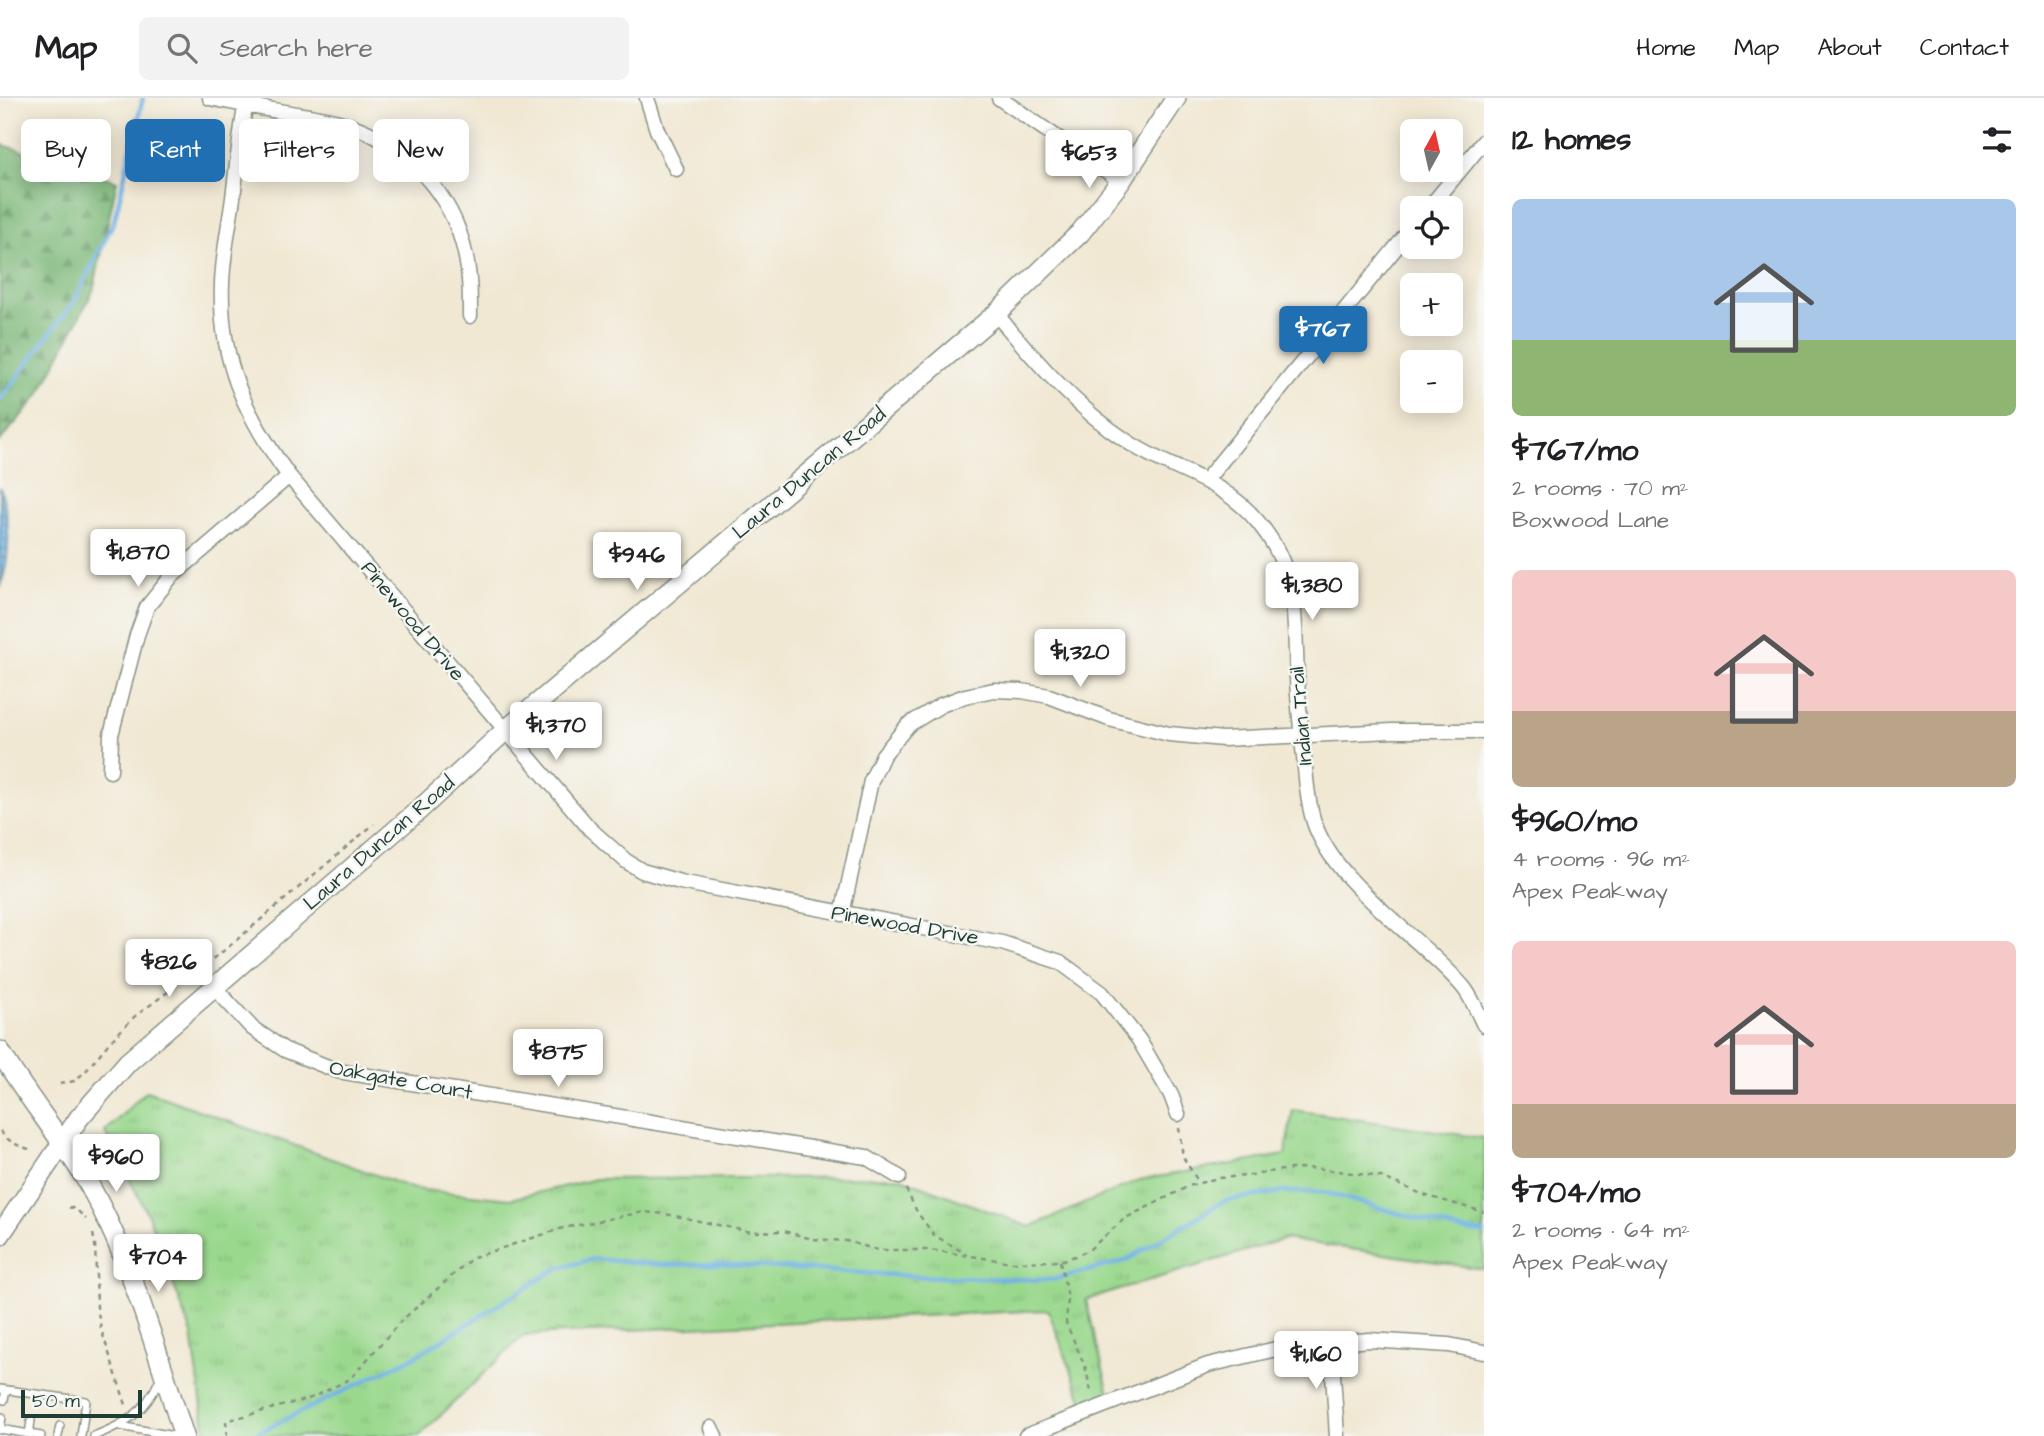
<!DOCTYPE html>
<html lang="en">
<head>
<meta charset="utf-8">
<style>
	:root { --surface:#fff; --page:#f2f2f2; --text:#202124; --muted:#757577; --line:#e0e0e0; --accent:#1f6fb2 }
	body { margin:0; font-family:"Architects Daughter",sans-serif; background:var(--page); color:var(--text); height:100vh; display:flex; flex-direction:column; font-size:26px; white-space:nowrap }
	* { box-sizing:border-box; margin:0 }
	p { font-size:23px; color:var(--muted) }
	.icon { flex:none; width:38px; height:38px; fill:none; stroke:currentColor; stroke-width:2; stroke-linecap:round; stroke-linejoin:round }
	.map { position:relative; flex:1; overflow:hidden }
	.details { display:flex; flex-direction:column; background:var(--surface); width:560px }
	.details>* { flex:none }
	.banner { position:absolute; left:21px; top:21px; width:665px; height:63px; display:flex; gap:14px }
	.needle { width:46px; rotate:8deg }
	.buttons { position:absolute; left:1400px; top:21px; display:grid; gap:14px }
	.buttons a { display:grid; place-items:center; width:63px; height:63px; border-radius:10px; background:var(--surface); box-shadow:0 4px 18px #0003; font-size:35px }
	.scale { position:absolute; left:21px; bottom:18px; width:121px; box-sizing:border-box; padding-left:7px; border:4px solid #1f3d34; border-top:0; font-size:19px; line-height:24px; white-space:nowrap; color:#1f3d34; -webkit-text-stroke:5px #f6f6f2; paint-order:stroke }
	.price { position:absolute; translate:-50% -60px; padding:0 16px; border-radius:7px; background:#fff; color:#222; font-size:23px; line-height:46px; filter:drop-shadow(0 2px 4px #0008) }
	.price::after { content:''; position:absolute; left:50%; top:42px; width:21px; height:16px; margin-left:-10px; background:inherit; clip-path:polygon(0 0,100% 0,50% 100%) }
	.price.current { background:var(--accent); color:#fff }
	ul { padding:0; list-style:none }
	li { display:grid; align-content:center; gap:14px; height:371px; padding:0 28px }
	li span { display:grid; place-items:center; height:217px; border-radius:10px; color:#555 }
	li>.icon { margin-inline-start:auto }
	span .icon { width:126px; height:126px; fill:#fffc; stroke-width:1 }
	li b { font-size:30px }
	h2 { display:flex; justify-content:space-between; align-items:center; height:84px; padding:0 28px; font-size:30px }
	.tag { padding:0 24px; border-radius:10px; background:var(--surface); box-shadow:0 4px 18px #0003; font-size:24px; line-height:63px }
	.tag.current { background:var(--accent); color:#fff }
	header { display:flex; align-items:center; gap:42px; box-sizing:border-box; height:98px; padding:0 35px; background:var(--surface); border-bottom:2px solid var(--line) }
	header strong { font-size:33px }
	nav { display:flex; gap:38px; margin-inline-start:auto; font-size:24px }
	.search { width:490px; height:63px; background:var(--page); display:flex; align-items:center; gap:18px; box-sizing:border-box; padding:0 24px; border-radius:10px; color:var(--muted); font-size:26px }
	main { display:flex; flex:1; min-height:0 }
	.map>svg:first-child { display:block }
	.forest { fill:url(#forest-firs); stroke:#4d7a56; stroke-width:2 }
	.park { fill:url(#park-tufts); stroke:#5c8a60; stroke-width:2 }
	.water { fill:url(#water-rules); stroke:#48788c; stroke-width:2 }
	.lines { fill:none; stroke-linecap:round; stroke-linejoin:round }
	.stream { stroke:#71b2e5; stroke-width:4.5 }
	.lane-casing { stroke:#889284; stroke-width:10 }
	.street-casing { stroke:#889284; stroke-width:17 }
	.secondary-casing { stroke:#889284; stroke-width:22 }
	.path { stroke:#889284; stroke-width:2.5; stroke-dasharray:5 5; stroke-linecap:butt }
	.lane { stroke:#fff; stroke-width:7 }
	.street { stroke:#fff; stroke-width:14 }
	.secondary { stroke:#fff; stroke-width:19 }
	.labels { text-anchor:middle; dominant-baseline:central; stroke-width:5; stroke-linejoin:round; paint-order:stroke }
	.street-label { font-size:21px; fill:#1f3d34; stroke:#f6f6f2 }
</style>
</head>
<body>
<header>
<strong>Map</strong>
<div class="search"><svg class="icon" aria-label="search" viewBox="0 0 24 24"><circle cx="10" cy="10" r="6"/><path d="M15 15l6 6"/></svg>Search here</div>
<nav><a>Home</a><a>Map</a><a>About</a><a>Contact</a></nav>
</header>
<main>
<div class="map">
<svg width="1484" height="1338" viewBox="0 0 1484 1338">
	<defs>
		<pattern id="forest-firs" width="22" height="20" patternUnits="userSpaceOnUse" patternTransform="scale(1.75)"><rect width="22" height="20" fill="#7bb878"/><path d="M5 1l3.5 6h-7zM16 11l3.5 6h-7z" fill="#649763"/></pattern>
		<pattern id="park-tufts" width="24" height="20" patternUnits="userSpaceOnUse" patternTransform="scale(1.75)"><rect width="24" height="20" fill="#9ad88d"/><path d="M3 7l-1-3M5 7V3M7 7l1-3M15 17l-1-3M17 17v-4M19 17l1-3" fill="none" stroke="#84ba7a"/></pattern>
		<pattern id="water-rules" width="6" height="5" patternUnits="userSpaceOnUse" patternTransform="scale(1.75)"><rect width="6" height="5" fill="#71b2e5"/><path d="M0 2.5h6" fill="none" stroke="#5c92ba"/></pattern>
	</defs>
	<rect width="100%" height="100%" fill="#f6f6f2"/>
	<filter id="ink" filterUnits="userSpaceOnUse"><feTurbulence type="fractalNoise" baseFrequency=".0143" numOctaves="2"/><feDisplacementMap in="SourceGraphic" scale="14" xChannelSelector="R" yChannelSelector="G"/><feConvolveMatrix kernelMatrix="1 2 1 2 8 2 1 2 1" color-interpolation-filters="sRGB"/></filter>
	<filter id="wash" filterUnits="userSpaceOnUse"><feTurbulence type="fractalNoise" baseFrequency=".00686" numOctaves="4" result="noise"/><feDisplacementMap in="SourceGraphic" scale="28" xChannelSelector="R" yChannelSelector="G"/><feGaussianBlur stdDeviation="1.57" result="paint"/><feColorMatrix in="noise" values="0 0 0 0 0 0 0 0 0 0 0 0 0 0 0 0 0 1.4 0 .05"/><feComposite in="paint" operator="in"/></filter>
	<g filter="url(#wash)">
		<rect width="100%" height="100%" fill="#f1e8d3"/>
		<path class="forest" d="M 0,46 L 117,83 L 93,193 L 39,297 L 0,343 Z"/>
		<path class="park" d="M 146,993 L 414,1091 L 510,1101 L 596,1081 L 899,1079 L 1030,1129 L 1139,1082 L 1285,1057 L 1293,1012 L 1484,1040 L 1484,1171 L 1284,1141 L 1086,1202 L 1111,1304 L 1087,1314 L 1048,1212 L 524,1237 L 419,1338 L 206,1338 L 192,1236 L 148,1117 L 105,1034 Z"/>
		<path class="water" d="M 0,389 C 10,421 12,457 0,489 Z"/>
		<g class="lines">
			<path class="stream" d="M 0,302 L 75,202 L 114,123 L 143,0
				M 251,1338 L 414,1259 L 558,1170 L 595,1161 L 663,1167 L 720,1166 L 911,1178 L 1052,1182 L 1125,1163 L 1224,1103 L 1281,1094 L 1323,1094 L 1458,1132 L 1484,1135"/>
		</g>
	</g>
	<g filter="url(#ink)">
		<g class="lines">
			<g class="lane-casing">
				<path id="lane" d="M 0,1291 L 86,1303 L 81,1338
					M 4,1302 L 6,1292
					M 120,1328 L 174,1338
					M 0,1331 L 41,1338
					M 0,1332 L 2,1319
					M 29,1336 L 31,1323
					M 58,1338 L 60,1328
					M 94,1338 C 127,1325 145,1315 160,1281"/>
			</g>
			<g class="street-casing">
				<path id="street" d="M 210,0 C 234,5 259,10 284,14 C 306,18 330,20 352,28 C 407,47 453,98 465,155 C 470,176 470,197 470,218
					M 247,0 C 240,33 237,67 233,100 C 229,128 223,157 222,185 C 219,263 245,317 289,378 L 590,731 L 626,763 L 642,773 L 680,784 L 1002,845 L 1060,864 L 1102,895 L 1139,942 L 1171,997 L 1178,1016
					M 647,0 L 657,32 L 676,71
					M 999,0 L 1121,83
					M 1429,110 L 1484,43
					M 996,216 C 1036,263 1076,310 1128,344 C 1173,374 1222,380 1258,424 C 1299,473 1294,520 1297,579 C 1298,606 1301,632 1304,659 C 1306,680 1307,701 1313,721 C 1332,786 1421,838 1464,890 C 1472,900 1478,915 1484,927
					M 1206,382 L 1412,130
					M 110,673 L 111,637 L 137,537 L 147,509 L 171,479 L 289,378
					M 842,816 L 871,683 L 883,657 L 908,627 L 941,607 L 965,598 L 994,592 L 1022,593 L 1049,598 L 1109,621 L 1169,636 L 1223,641 L 1392,633 L 1484,633
					M 214,889 L 252,930 L 285,952 L 338,973 L 866,1059 L 899,1079
					M 1331,1245 L 1337,1338
					M 711,1330 L 715,1338
					M 1026,1338 L 1208,1267 L 1276,1251 L 1369,1242 L 1449,1247 L 1484,1254"/>
			</g>
			<g class="secondary-casing">
				<path id="secondary" d="M 0,953 C 25,997 58,1035 84,1078 C 130,1155 156,1253 184,1338
					M 0,1137 L 79,1020 L 128,964 L 419,712 L 506,632 L 996,216 L 1080,135 L 1121,83 L 1176,0"/>
			</g>
			<path class="path" d="M 60,986 L 74,983 L 85,974 L 108,946 L 134,919 L 226,851 L 374,726
				M 1179,1030 L 1183,1059 L 1199,1085
				M 0,1033 C 9,1044 16,1047 29,1051
				M 906,1091 L 917,1114 L 934,1137 L 966,1156
				M 69,1109 L 77,1112 L 86,1121
				M 93,1136 L 95,1145 L 97,1209 L 101,1231 L 127,1310
				M 1060,1163 L 1068,1200 L 1066,1225 L 1085,1268 L 1092,1297
				M 227,1338 L 226,1323 L 311,1300 L 350,1281 L 400,1224 L 472,1160 L 563,1130 L 643,1114 L 666,1116 L 751,1134 L 784,1133 L 812,1141 L 846,1143 L 878,1152 L 930,1152 L 1011,1164 L 1060,1163 L 1078,1157 L 1090,1151 L 1124,1121 L 1189,1088 L 1218,1080 L 1246,1078 L 1275,1073 L 1300,1070 L 1323,1071 L 1381,1079 L 1424,1097 L 1484,1114"/>
			<use href="#lane" class="lane"/>
			<use href="#street" class="street"/>
			<use href="#secondary" class="secondary"/>
		</g>
	</g>
	<g class="labels">
		<g class="street-label">
			<text transform="translate(809 375) rotate(-40)">Laura Duncan Road</text>
			<text transform="translate(413 523) rotate(50)">Pinewood Drive</text>
			<text transform="translate(1301 618) rotate(-95)">Indian Trail</text>
			<text transform="translate(379 745) rotate(-41)">Laura Duncan Road</text>
			<text transform="translate(905 827) rotate(10)">Pinewood Drive</text>
			<text transform="translate(401 982) rotate(10)">Oakgate Court</text>
		</g>
	</g>
</svg>
<div class="buttons">
<a><svg class="needle" viewBox="-14 -14 28 28"><path d="M0-13l5 13h-10z" fill="#e53935"/><path d="M0 13l5-13h-10z" fill="#757577"/></svg></a>
<a><svg class="icon" aria-label="locate" viewBox="0 0 24 24"><circle cx="12" cy="12" r="6"/><path d="M12 2v4M12 18v4M2 12h4M18 12h4"/></svg></a>
<a>+</a>
<a>−</a>
</div>
<div class="scale">50 m</div>
<b class="price" style="left:1089px;top:92px">$653</b>
<b class="price current" style="left:1323px;top:268px">$767</b>
<b class="price" style="left:138px;top:491px">$1,870</b>
<b class="price" style="left:637px;top:494px">$946</b>
<b class="price" style="left:1312px;top:524px">$1,380</b>
<b class="price" style="left:1080px;top:591px">$1,320</b>
<b class="price" style="left:556px;top:664px">$1,370</b>
<b class="price" style="left:169px;top:901px">$826</b>
<b class="price" style="left:558px;top:991px">$875</b>
<b class="price" style="left:116px;top:1096px">$960</b>
<b class="price" style="left:158px;top:1196px">$704</b>
<b class="price" style="left:1316px;top:1293px">$1,160</b>
<div class="banner">
<a class="tag">Buy</a>
<a class="tag current">Rent</a>
<a class="tag">Filters</a>
<a class="tag">New</a>
</div>
</div>
<section class="details">
<h2>12 homes<svg class="icon" aria-label="filters" viewBox="0 0 24 24"><path d="M4 7h16M4 17h16"/><circle cx="9" cy="7" r="2"/><circle cx="15" cy="17" r="2"/></svg></h2>
<ul>
<li><span style="background:linear-gradient(#a9c7e8 65%,#8fb573 0)"><svg class="icon" aria-label="home" viewBox="0 0 24 24"><path d="M3 11l9-7 9 7M6 9v11h12V9"/></svg></span><div><b>$767/mo</b><p>2 rooms · 70 m²</p><p>Boxwood Lane</p></div></li>
<li><span style="background:linear-gradient(#f6c9c9 65%,#b9a48a 0)"><svg class="icon" aria-label="home" viewBox="0 0 24 24"><path d="M3 11l9-7 9 7M6 9v11h12V9"/></svg></span><div><b>$960/mo</b><p>4 rooms · 96 m²</p><p>Apex Peakway</p></div></li>
<li><span style="background:linear-gradient(#f6c9c9 75%,#b9a48a 0)"><svg class="icon" aria-label="home" viewBox="0 0 24 24"><path d="M3 11l9-7 9 7M6 9v11h12V9"/></svg></span><div><b>$704/mo</b><p>2 rooms · 64 m²</p><p>Apex Peakway</p></div></li>
</ul>
</section>
</main>
</body>
</html>
